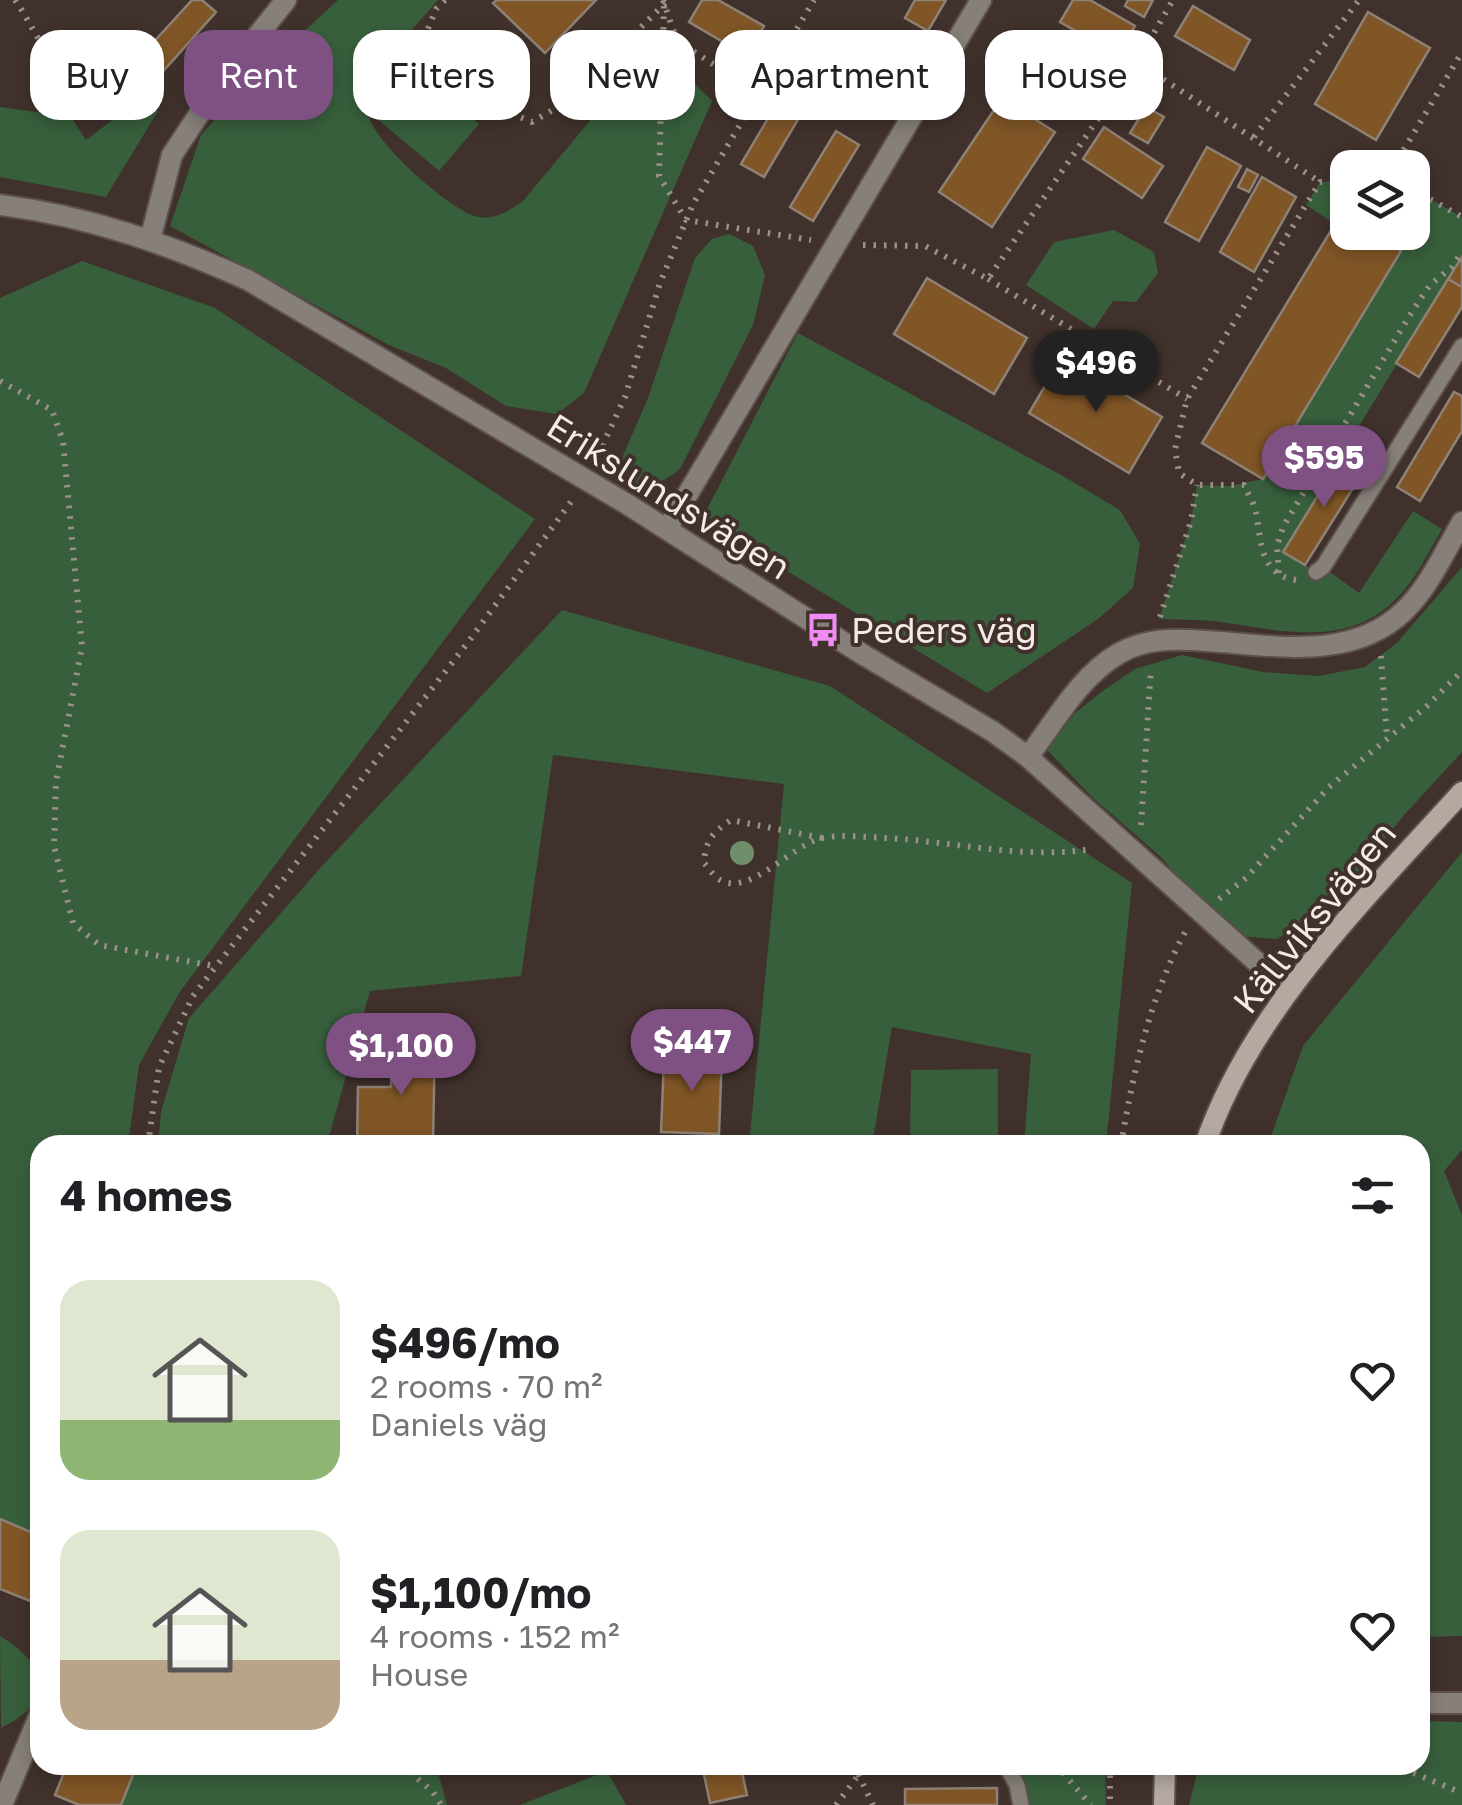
<!DOCTYPE html>
<html lang="en">
<head>
<meta charset="utf-8">
<style>
	:root { --surface:#fff; --page:#f6f6f6; --text:#202124; --muted:#757577; --accent:#7e5182 }
	body { margin:0; font-family:"Golos Text",sans-serif; background:var(--page); color:var(--text); height:100vh; display:flex; flex-direction:column; font-size:38px; white-space:nowrap }
	* { box-sizing:border-box; margin:0 }
	p { font-size:32px; color:var(--muted) }
	.icon { flex:none; width:55px; height:55px; fill:none; stroke:currentColor; stroke-width:2; stroke-linecap:round; stroke-linejoin:round }
	.map { position:relative; flex:1; overflow:hidden }
	.panel { position:absolute; left:30px; top:1135px; width:1400px; height:640px; display:flex; flex-direction:column; background:var(--surface); border-radius:30px; box-shadow:0 5px 15px #0003 }
	.panel>* { flex:none }
	.guide { position:absolute; left:30px; top:30px; width:1402px; height:90px; display:flex; gap:20px }
	.controls { position:absolute; left:1330px; top:150px; display:grid; gap:20px }
	.controls a { display:grid; place-items:center; width:100px; height:100px; border-radius:20px; background:var(--surface); box-shadow:0 5px 15px #0003; font-size:50px }
	.price { position:absolute; translate:-50% -85px; padding:0 22px; border-radius:35px; background:var(--accent); color:#fff; font-size:32px; line-height:65px; filter:drop-shadow(0 2px 5px #0008) }
	.price::after { content:''; position:absolute; left:50%; top:60px; width:30px; height:22px; margin-left:-15px; background:inherit; clip-path:polygon(0 0,100% 0,50% 100%) }
	.price.current { background:#222; color:#fff }
	ul { padding:0; list-style:none }
	li { display:flex; align-items:center; gap:30px; height:250px; padding:0 30px }
	li span { display:grid; place-items:center; flex:none; width:280px; height:200px; border-radius:30px; color:#555 }
	li>.icon { margin-inline-start:auto }
	span .icon { width:120px; height:120px; fill:#fffc; stroke-width:1 }
	li b { font-size:42px }
	h2 { display:flex; justify-content:space-between; align-items:center; height:120px; padding:0 30px; font-size:42px }
	.chip { padding:0 35px; border-radius:30px; background:var(--surface); box-shadow:0 5px 15px #0003; font-size:35px; line-height:90px }
	.chip.current { background:var(--accent); color:#fff }
	.map>svg:first-child { display:block }
	.green { fill:#385f3c }
	.building { fill:#805627; stroke:#8e8175; stroke-width:2.5 }
	.lines { fill:none; stroke-linecap:round; stroke-linejoin:round }
	.lane-casing { stroke:#5d4f4a; stroke-width:19 }
	.street-casing { stroke:#5d4f4a; stroke-width:24 }
	.secondary-casing { stroke:#5d4f4a; stroke-width:24 }
	.path { stroke:#9c908b; stroke-width:6; stroke-dasharray:2.5 8; stroke-linecap:butt }
	.lane { stroke:#867f7a; stroke-width:15 }
	.street { stroke:#867f7a; stroke-width:20 }
	.secondary { stroke:#b3a9a1; stroke-width:20 }
	.tree { fill:#6e8f6a }
	.labels { text-anchor:middle; dominant-baseline:central; stroke-width:8; stroke-linejoin:round; paint-order:stroke }
	.street-label { font-size:35px; fill:#f4eae6; stroke:#40312c }
	.poi-label { font-size:35px; fill:#f4eae6; stroke:#40312c; text-anchor:start }
</style>
</head>
<body>
<div class="map">
<svg width="1462" height="1805" viewBox="0 0 1462 1805">
	<rect width="100%" height="100%" fill="#40312c"/>
	<path class="green" d="M 338,0 L 438,0 L 393,51 L 479,124 L 439,171 L 368,111 C 367,137 452,213 479,217 C 496,220 510,210 523,201 L 634,68 L 653,58 L 687,76 L 712,101 L 584,393 L 557,414 L 506,406 L 446,368 L 389,345 L 170,226 L 201,135 L 249,82 Z
		M 140,99 L 158,111 L 106,197 L 0,177 L 0,107 L 71,117 L 86,140 Z
		M 1347,180 L 1347,218 L 1335,224 L 1306,205 L 1320,182 Z
		M 1413,189 L 1462,217 L 1462,257 L 1283,551 L 1315,572 L 1323,567 L 1359,593 L 1413,511 L 1442,529 C 1428,553 1415,581 1395,600 C 1345,650 1275,629 1213,621 C 1195,619 1177,620 1159,619 L 1191,521 L 1197,485 L 1230,486 L 1263,479 L 1401,252 L 1371,233 L 1412,232 Z
		M 1114,230 L 1154,252 L 1158,273 L 1136,302 L 1113,301 L 1094,329 L 1026,285 L 1054,242 Z
		M 729,234 L 753,246 L 765,275 L 753,325 L 680,469 C 660,484 646,492 621,481 L 619,465 L 648,398 L 695,258 L 712,239 Z
		M 82,261 L 215,308 L 535,519 L 179,993 L 139,1065 L 128,1145 L 40,1145 L 40,1536 L 0,1519 L 0,298 Z
		M 798,333 L 1063,476 L 1120,510 L 1140,544 L 1133,588 L 1098,619 L 987,693 L 702,519 Z
		M 1462,567 L 1462,752 L 1405,814 L 1349,883 L 1300,925 L 1277,939 L 1237,936 L 1188,889 L 1161,857 L 1091,796 L 1047,750 L 1075,713 L 1104,690 L 1135,669 L 1182,655 L 1263,672 L 1319,676 L 1365,667 L 1397,643 Z
		M 562,610 L 830,686 L 1132,883 L 1106,1145 L 1024,1145 L 1031,1054 L 892,1027 L 872,1145 L 749,1145 L 784,784 L 553,755 L 521,976 L 370,991 L 328,1140 L 306,1145 L 158,1145 L 161,1112 L 189,1018 L 322,866 Z
		M 1462,852 L 1462,1150 L 1444,1171 L 1462,1215 L 1462,1636 L 1420,1637 L 1420,1145 L 1268,1145 L 1303,1046 Z
		M 998,1069 L 998,1145 L 910,1145 L 911,1070 Z
		M 0,1636 C 48,1665 57,1701 1,1728 Z
		M 1420,1721 L 1462,1722 L 1462,1805 L 1189,1805 L 1199,1765 L 1420,1765 Z
		M 137,1765 L 436,1765 L 447,1805 L 121,1805 Z
		M 1021,1765 L 1105,1765 L 1106,1805 L 1028,1805 Z
		M 607,1771 L 626,1805 L 520,1805 Z"/>
	<path class="building" d="M 192,0 L 202,0 L 216,12 L 141,96 L 120,79 Z
		M 497,0 L 596,0 L 545,53 L 493,3 Z
		M 702,0 L 718,0 L 764,26 L 747,56 L 689,22 Z
		M 915,0 L 946,0 L 928,31 L 905,18 Z
		M 1073,0 L 1090,0 L 1135,26 L 1118,55 L 1060,22 Z
		M 1128,0 L 1153,0 L 1144,17 L 1125,6 Z
		M 1193,6 L 1250,40 L 1234,70 L 1175,36 Z
		M 1368,12 L 1430,48 L 1376,140 L 1315,104 Z
		M 1059,59 L 1103,86 L 1087,113 L 1042,86 Z
		M 786,88 L 809,101 L 764,177 L 741,164 Z
		M 1002,98 L 1055,132 L 992,227 L 939,192 Z
		M 1146,107 L 1164,117 L 1148,143 L 1130,133 Z
		M 1104,127 L 1163,166 L 1142,198 L 1083,159 Z
		M 836,131 L 859,145 L 813,221 L 790,207 Z
		M 1207,147 L 1241,166 L 1199,241 L 1165,222 Z
		M 1247,169 L 1258,175 L 1249,192 L 1238,187 Z
		M 1262,177 L 1296,197 L 1254,272 L 1220,252 Z
		M 1341,214 L 1348,218 L 1348,232 L 1371,232 L 1401,251 L 1263,479 L 1202,443 Z
		M 1462,257 L 1462,287 L 1448,279 Z
		M 927,278 L 1027,338 L 994,394 L 894,334 Z
		M 1448,279 L 1462,287 L 1462,307 L 1419,377 L 1396,363 Z
		M 1062,357 L 1162,417 L 1129,473 L 1029,413 Z
		M 1454,392 L 1462,396 L 1462,431 L 1420,501 L 1397,487 Z
		M 1343,455 L 1365,469 L 1305,565 L 1283,552 Z
		M 392,1035 L 435,1036 L 433,1145 L 357,1145 L 358,1087 L 391,1087 Z
		M 686,1051 L 722,1052 L 719,1134 L 661,1132 L 664,1060 L 685,1061 Z
		M 0,1519 L 40,1536 L 40,1605 L 0,1589 Z
		M 67,1765 L 137,1765 L 121,1805 L 79,1805 L 55,1795 Z
		M 702,1765 L 768,1765 L 769,1767 L 742,1772 L 747,1795 L 710,1803 Z
		M 997,1788 L 997,1805 L 905,1805 L 905,1789 Z"/>
	<g class="lines">
		<g class="lane-casing">
			<path id="lane" d="M 1316,572 L 1323,567 L 1462,346
				M 1006,1765 L 1017,1785 L 1021,1805"/>
		</g>
		<g class="street-casing">
			<path id="street" d="M 0,205 C 88,216 168,244 248,280 L 627,504 L 862,654 L 992,731 L 1028,757 L 1288,990
				M 150,240 L 172,155 L 219,84 L 286,0
				M 667,529 L 981,0
				M 1028,757 C 1054,723 1080,676 1118,654 C 1147,637 1175,639 1207,641 C 1272,645 1351,662 1404,611 C 1429,587 1445,551 1462,522
				M 1420,1703 L 1462,1703
				M 2,1805 L 40,1714"/>
		</g>
		<g class="secondary-casing">
			<path id="secondary" d="M 1205,1145 C 1250,1011 1368,896 1462,792
				M 1164,1805 L 1165,1765"/>
		</g>
		<path class="path" d="M 15,0 C 41,36 51,88 105,65
			M 445,0 L 436,9 L 426,34 C 454,74 486,105 532,122 L 568,101 L 668,0
			M 663,0 L 677,41 L 735,78 L 771,71 L 823,73 L 856,63
			M 664,6 L 659,176 L 686,220 L 811,240
			M 1137,62 L 1320,182
			M 1254,137 L 1359,0
			M 1393,168 L 1462,52
			M 1412,189 L 1462,217
			M 863,245 L 925,246 L 988,279 L 1137,62 L 1173,0
			M 988,279 L 1187,399
			M 0,381 L 52,410 L 63,441 L 82,647 L 56,782 L 54,846 L 73,923 L 99,945 L 214,966
			M 598,455 L 625,397 L 660,283 L 693,204 L 814,0
			M 1279,573 L 1277,546 L 1283,527 L 1413,310 L 1430,285 L 1452,267 L 1462,252
			M 1296,580 C 1257,574 1262,537 1255,508 C 1252,500 1247,492 1244,485 L 1197,485 L 1179,473 L 1175,449 L 1187,399 L 1320,182 L 1348,180
			M 1160,617 L 1191,521 L 1197,485
			M 1381,656 L 1387,738
			M 1141,825 L 1151,668
			M 822,838 L 731,820 C 713,832 705,841 704,863 C 709,868 714,877 720,880 C 750,897 792,844 823,838 C 842,834 865,837 884,838 C 953,841 1023,860 1092,849
			M 1219,899 L 1246,878 L 1329,787 L 1427,706 L 1462,671
			M 148,1145 L 159,1067 L 193,996 L 469,641 L 573,499
			M 1121,1145 C 1133,1073 1150,997 1185,932
			M 402,1765 L 433,1792 L 441,1805
			M 854,1765 L 873,1805
			M 1056,1765 L 1091,1805
			M 1110,1765 L 1110,1805
			M 1394,1765 L 1462,1793
			M 836,1805 L 857,1777"/>
		<use href="#lane" class="lane"/>
		<use href="#street" class="street"/>
		<use href="#secondary" class="secondary"/>
	</g>
	<circle class="tree" cx="742" cy="853" r="12"/>
	<defs>
		<g id="bus-bare" transform="scale(2.7)"><path d="M-5-6H5V4H4V6H2V4H-2V6H-4V4H-5ZM-3.5-4V0h7V-4ZM-3.5 1.2v1.5H-2V1.2ZM2 1.2v1.5H3.5V1.2Z" fill="#f08bf5" stroke="#40312c" stroke-width="2.5" paint-order="stroke"/></g>
	</defs>
	<g fill-rule="evenodd">
		<use href="#bus-bare" x="823" y="630"/>
	</g>
	<g class="labels">
		<g class="street-label">
			<text transform="translate(669 496) rotate(32)">Erikslundsvägen</text>
			<text transform="translate(1314 917) rotate(-51)">Källviksvägen</text>
		</g>
		<g class="poi-label">
			<text x="851" y="630">Peders väg</text>
		</g>
	</g>
</svg>
<div class="controls">
<a><svg class="icon" aria-label="layers" viewBox="0 0 24 24"><path d="M12 4l9 5-9 5-9-5zM3 14l9 5 9-5"/></svg></a>
</div>
<b class="price current" style="left:1096px;top:415px">$496</b>
<b class="price" style="left:1324px;top:510px">$595</b>
<b class="price" style="left:692px;top:1094px">$447</b>
<b class="price" style="left:401px;top:1098px">$1,100</b>
<div class="guide">
<a class="chip">Buy</a>
<a class="chip current">Rent</a>
<a class="chip">Filters</a>
<a class="chip">New</a>
<a class="chip">Apartment</a>
<a class="chip">House</a>
</div>
<section class="panel">
<h2>4 homes<svg class="icon" aria-label="filters" viewBox="0 0 24 24"><path d="M4 7h16M4 17h16"/><circle cx="9" cy="7" r="2"/><circle cx="15" cy="17" r="2"/></svg></h2>
<ul>
<li><span style="background:linear-gradient(#dfe7d0 70%,#8fb573 0)"><svg class="icon" aria-label="home" viewBox="0 0 24 24"><path d="M3 11l9-7 9 7M6 9v11h12V9"/></svg></span><div><b>$496/mo</b><p>2 rooms · 70 m²</p><p>Daniels väg</p></div><svg class="icon" aria-label="heart" viewBox="0 0 24 24"><path d="M12 20l-8-8c-3-5 5-10 8-4 3-6 11-1 8 4z"/></svg></li>
<li><span style="background:linear-gradient(#dfe7d0 65%,#b9a48a 0)"><svg class="icon" aria-label="home" viewBox="0 0 24 24"><path d="M3 11l9-7 9 7M6 9v11h12V9"/></svg></span><div><b>$1,100/mo</b><p>4 rooms · 152 m²</p><p>House</p></div><svg class="icon" aria-label="heart" viewBox="0 0 24 24"><path d="M12 20l-8-8c-3-5 5-10 8-4 3-6 11-1 8 4z"/></svg></li>
</ul>
</section>
</div>
</body>
</html>
